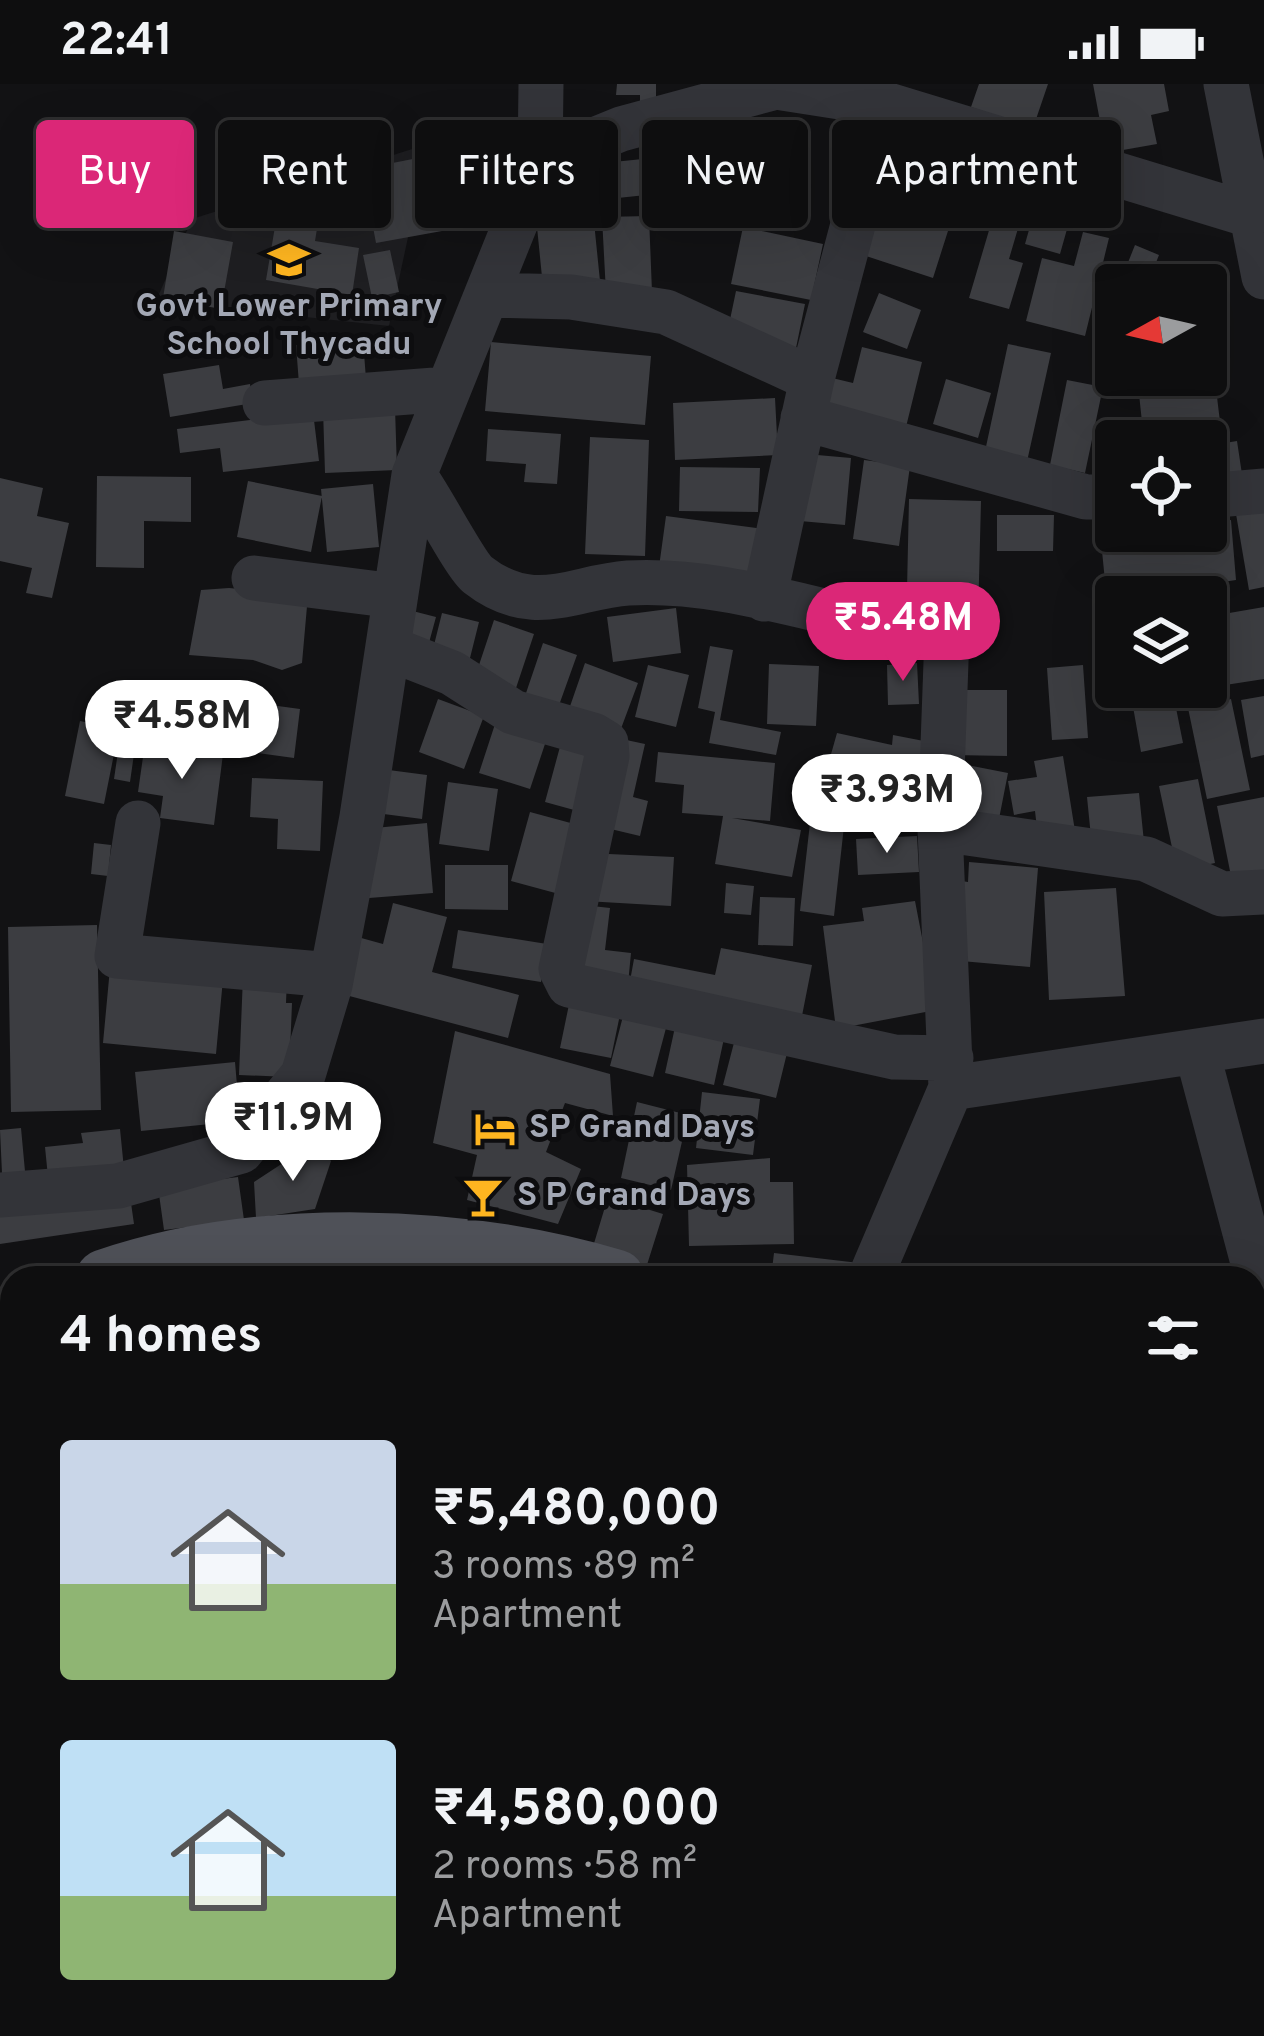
<!DOCTYPE html>
<html lang="en">
<head>
<meta charset="utf-8">
<style>
	:root { --surface:#0e0e0f; --page:#1c1c1d; --text:#f1f3f6; --muted:#9b9c9e; --line:#2e2e2f; --accent:#db2777 }
	body { margin:0; font-family:Overpass,sans-serif; background:var(--page); color:var(--text); height:100vh; display:flex; flex-direction:column; font-size:45px; white-space:nowrap }
	* { box-sizing:border-box; margin:0 }
	p { font-size:39px; color:var(--muted) }
	.icon { flex:none; width:66px; height:66px; fill:none; stroke:currentColor; stroke-width:2; stroke-linecap:round; stroke-linejoin:round }
	.map { position:relative; flex:1; overflow:hidden }
	.side { position:absolute; left:0px; top:1182px; width:1266px; height:771px; display:flex; flex-direction:column; background:var(--surface); border-radius:36px 36px 0 0; box-shadow:0 12px 48px #0002,0 0 0 3px var(--line) }
	.side>* { flex:none }
	.hud { position:absolute; left:36px; top:36px; width:1194px; height:108px; display:flex; gap:24px }
	.needle { width:78px; rotate:262deg }
	.tools { position:absolute; left:1095px; top:180px; display:grid; gap:24px }
	.tools a { display:grid; place-items:center; width:132px; height:132px; border-radius:12px; background:var(--surface); box-shadow:0 12px 48px #0002,0 0 0 3px var(--line); font-size:60px }
	.price { position:absolute; translate:-50% -102px; padding:0 27px; border-radius:42px; background:#fff; color:#222; font-size:39px; line-height:78px; filter:drop-shadow(0 3px 6px #0008) }
	.price::after { content:''; position:absolute; left:50%; top:72px; width:36px; height:27px; margin-left:-18px; background:inherit; clip-path:polygon(0 0,100% 0,50% 100%) }
	.price.active { background:var(--accent); color:#fff }
	ul { padding:0; list-style:none }
	li { display:flex; align-items:center; gap:36px; height:300px; padding:0 60px }
	li span { display:grid; place-items:center; flex:none; width:336px; height:240px; border-radius:12px; color:#555 }
	li>.icon { margin-inline-start:auto }
	span .icon { width:144px; height:144px; fill:#fffc; stroke-width:1 }
	li b { font-size:51px }
	h2 { display:flex; justify-content:space-between; align-items:center; height:144px; padding:0 60px; font-size:51px }
	.pill { padding:0 42px; border-radius:12px; background:var(--surface); box-shadow:0 12px 48px #0002,0 0 0 3px var(--line); font-size:42px; line-height:108px }
	.pill.active { background:var(--accent); color:#fff }
	.status { display:flex; justify-content:space-between; align-items:center; height:84px; padding:0 60px; background:var(--surface); direction:ltr }
	.status svg { height:33px; fill:currentColor }
	.map>svg:first-child { display:block }
	.built { fill:#1e1e21 }
	.lines { fill:none; stroke-linecap:round; stroke-linejoin:round }
	.stream { stroke:#283138; stroke-width:10 }
	.building { fill:#3c3d41 }
	.minor { stroke:#333439; stroke-width:45 }
	.major { stroke:#4f5158; stroke-width:57 }
	.labels { text-anchor:middle; dominant-baseline:central; stroke-width:10; stroke-linejoin:round; paint-order:stroke }
	.poi-label { font-size:33px; font-weight:bold; fill:#a3a8b5; stroke:#0d0d0f; text-anchor:start }
</style>
</head>
<body>
<div class="status"><b>22:41</b><svg viewBox="0 0 49 12"><path d="M0 12V9h3v3zM5 12V6h3v6zM10 12V3h3v9zM15 12V0h3v12zM26 1h20v11H26zM47 4h2v5h-2z"/></svg></div>
<div class="map">
<svg width="1264" height="1952" viewBox="0 0 1264 1952">
	<rect width="100%" height="100%" fill="#121214"/>
	<path class="built" d="M 428,60 L 389,242 L 156,217 L 192,135 Z"/>
	<g class="lines">
		<path class="stream" d="M 1254,1939 L 1264,1944
			M 89,1952 L 96,1941"/>
	</g>
	<path class="building" d="M 617,0 L 656,0 L 656,24 L 640,24 L 640,11 L 616,11 Z
		M 979,0 L 1048,0 L 1033,44 L 971,23 Z
		M 1093,0 L 1164,0 L 1169,27 L 1151,31 L 1157,60 L 1106,69 Z
		M 985,53 L 1049,84 L 1039,105 L 975,74 Z
		M 681,71 L 687,124 L 677,125 L 675,108 L 608,115 L 604,79 Z
		M 428,72 L 442,147 L 376,159 L 362,85 Z
		M 888,103 L 955,125 L 933,194 L 866,172 Z
		M 280,113 L 321,120 L 315,157 L 359,164 L 352,211 L 266,196 Z
		M 1038,114 L 1073,124 L 1060,170 L 1025,160 Z
		M 998,116 L 1024,124 L 1009,175 L 1023,179 L 1009,225 L 969,214 Z
		M 593,128 L 600,197 L 543,203 L 536,133 Z
		M 649,132 L 652,208 L 606,209 L 602,133 Z
		M 743,143 L 823,160 L 811,216 L 731,200 Z
		M 174,147 L 233,158 L 221,225 L 163,214 Z
		M 1083,148 L 1109,154 L 1085,252 L 1026,237 L 1042,174 L 1074,182 Z
		M 1135,161 L 1159,171 L 1147,201 L 1123,191 Z
		M 390,166 L 399,208 L 372,214 L 363,171 Z
		M 1116,206 L 1116,264 L 1104,266 L 1097,208 Z
		M 736,207 L 805,220 L 796,264 L 727,250 Z
		M 879,209 L 921,226 L 907,265 L 863,248 Z
		M 363,256 L 366,295 L 299,300 L 296,261 Z
		M 491,258 L 651,272 L 645,341 L 485,327 Z
		M 1008,260 L 1051,269 L 1026,382 L 984,372 Z
		M 862,263 L 922,278 L 904,351 L 819,330 L 828,293 L 853,299 Z
		M 1213,279 L 1222,355 L 1144,357 L 1137,291 L 1206,291 L 1206,280 Z
		M 219,281 L 223,305 L 250,300 L 253,319 L 170,333 L 163,290 Z
		M 946,295 L 991,309 L 978,354 L 933,340 Z
		M 1067,296 L 1103,303 L 1085,389 L 1050,381 Z
		M 775,314 L 778,371 L 675,376 L 673,319 Z
		M 395,324 L 397,386 L 325,389 L 323,325 Z
		M 313,328 L 319,377 L 223,388 L 220,364 L 180,369 L 177,345 Z
		M 488,345 L 561,350 L 557,400 L 524,398 L 526,380 L 486,377 Z
		M 590,353 L 649,356 L 645,472 L 585,470 Z
		M 1237,357 L 1243,397 L 1206,403 L 1206,362 Z
		M 806,370 L 851,374 L 845,441 L 800,437 Z
		M 864,376 L 910,382 L 899,462 L 853,455 Z
		M 680,383 L 760,384 L 758,428 L 679,427 Z
		M 97,392 L 191,393 L 191,438 L 144,437 L 144,484 L 96,483 Z
		M 0,394 L 43,404 L 37,432 L 69,439 L 52,514 L 26,509 L 32,484 L 0,477 Z
		M 248,397 L 322,412 L 311,468 L 237,453 Z
		M 373,400 L 379,463 L 327,468 L 321,405 Z
		M 909,415 L 981,417 L 978,535 L 869,532 L 869,504 L 907,506 Z
		M 1264,425 L 1264,503 L 1249,506 L 1236,430 Z
		M 997,431 L 1054,431 L 1053,467 L 997,467 Z
		M 666,432 L 764,445 L 758,496 L 659,483 Z
		M 1231,436 L 1236,496 L 1150,509 L 1149,503 L 1106,507 L 1100,447 L 1206,447 L 1206,438 Z
		M 229,504 L 308,511 L 302,579 L 282,586 L 253,576 L 189,571 L 201,506 Z
		M 1264,523 L 1264,595 L 1206,604 L 1206,533 Z
		M 401,524 L 436,533 L 427,566 L 393,557 Z
		M 676,524 L 681,569 L 613,578 L 607,533 Z
		M 442,529 L 479,538 L 469,578 L 432,569 Z
		M 494,536 L 534,550 L 515,607 L 475,593 Z
		M 1116,557 L 1116,587 L 1110,588 L 1104,559 Z
		M 543,559 L 577,571 L 558,624 L 525,612 Z
		M 710,562 L 733,566 L 720,636 L 781,648 L 776,671 L 709,659 L 715,628 L 698,624 Z
		M 585,579 L 638,599 L 619,650 L 567,631 Z
		M 917,579 L 919,620 L 888,621 L 887,581 Z
		M 769,580 L 819,582 L 816,642 L 767,640 Z
		M 648,581 L 689,591 L 676,643 L 635,633 Z
		M 1083,581 L 1088,654 L 1052,656 L 1047,584 Z
		M 953,606 L 1007,606 L 1007,672 L 953,671 Z
		M 1173,609 L 1183,659 L 1141,668 L 1132,617 Z
		M 1264,612 L 1264,671 L 1251,674 L 1241,616 Z
		M 212,613 L 300,625 L 294,674 L 206,662 Z
		M 438,615 L 484,632 L 464,685 L 419,668 Z
		M 1231,615 L 1250,706 L 1207,715 L 1188,624 Z
		M 497,634 L 548,651 L 530,705 L 479,689 Z
		M 80,637 L 119,645 L 104,720 L 65,712 Z
		M 837,649 L 892,661 L 893,651 L 929,658 L 912,747 L 815,727 Z
		M 120,654 L 136,656 L 130,698 L 114,695 Z
		M 617,654 L 645,660 L 633,713 L 648,717 L 640,752 L 598,742 Z
		M 145,659 L 223,670 L 214,741 L 160,734 L 163,712 L 138,708 Z
		M 561,659 L 601,671 L 585,729 L 545,718 Z
		M 658,668 L 775,679 L 770,737 L 732,734 L 801,746 L 792,793 L 715,780 L 723,732 L 682,729 L 684,701 L 655,698 Z
		M 1063,672 L 1075,747 L 1038,753 L 1035,727 L 1014,731 L 1008,697 L 1037,693 L 1034,677 Z
		M 957,679 L 1008,689 L 998,740 L 947,730 Z
		M 381,685 L 427,691 L 422,735 L 376,729 Z
		M 252,694 L 323,697 L 320,767 L 277,765 L 278,735 L 250,733 Z
		M 1198,695 L 1215,779 L 1177,787 L 1159,702 Z
		M 448,698 L 498,705 L 489,767 L 439,760 Z
		M 1139,709 L 1144,758 L 1092,763 L 1087,713 Z
		M 1264,713 L 1264,791 L 1232,797 L 1217,722 Z
		M 530,728 L 578,741 L 559,810 L 511,797 Z
		M 427,739 L 433,809 L 369,814 L 364,745 Z
		M 810,739 L 844,742 L 834,832 L 800,827 Z
		M 917,752 L 919,788 L 858,791 L 856,755 Z
		M 94,759 L 111,761 L 108,792 L 91,790 Z
		M 587,769 L 674,773 L 671,822 L 585,817 Z
		M 969,778 L 1038,784 L 1030,883 L 961,877 L 955,796 L 968,798 Z
		M 445,781 L 508,781 L 508,826 L 445,825 Z
		M 726,799 L 754,802 L 751,831 L 724,829 Z
		M 1116,804 L 1125,912 L 1049,916 L 1044,808 Z
		M 760,813 L 795,814 L 793,862 L 758,861 Z
		M 915,817 L 936,926 L 836,945 L 823,842 L 864,837 L 862,824 Z
		M 393,819 L 447,833 L 432,888 L 519,911 L 508,954 L 338,909 L 354,852 L 383,860 Z
		M 583,821 L 610,824 L 605,866 L 631,869 L 628,900 L 575,893 Z
		M 97,841 L 101,1026 L 11,1028 L 8,843 Z
		M 458,846 L 547,860 L 541,898 L 452,884 Z
		M 721,864 L 812,881 L 800,942 L 628,908 L 634,875 L 715,891 Z
		M 110,884 L 223,895 L 216,970 L 103,959 Z
		M 243,892 L 287,893 L 286,919 L 292,919 L 289,993 L 239,991 Z
		M 572,906 L 623,916 L 611,974 L 560,964 Z
		M 627,917 L 670,929 L 653,993 L 610,982 Z
		M 677,934 L 726,945 L 714,1001 L 665,989 Z
		M 455,947 L 610,990 L 613,1032 L 565,1019 L 546,1068 L 581,1085 L 558,1140 L 467,1116 L 477,1071 L 433,1059 Z
		M 736,951 L 788,965 L 776,1014 L 723,1001 Z
		M 235,978 L 240,1037 L 141,1047 L 135,988 Z
		M 702,1008 L 760,1015 L 753,1071 L 696,1064 Z
		M 637,1018 L 688,1031 L 671,1106 L 621,1094 Z
		M 21,1044 L 27,1109 L 3,1111 L 0,1046 Z
		M 120,1045 L 125,1095 L 49,1103 L 45,1063 L 83,1059 L 81,1049 Z
		M 315,1058 L 331,1077 L 315,1125 L 256,1134 L 254,1098 Z
		M 770,1074 L 770,1098 L 793,1098 L 794,1160 L 689,1162 L 687,1081 Z
		M 238,1093 L 244,1136 L 164,1146 L 158,1103 Z
		M 129,1105 L 134,1140 L 0,1160 L 0,1123 Z
		M 608,1113 L 663,1130 L 646,1184 L 592,1166 Z
		M 774,1169 L 859,1179 L 857,1194 L 771,1194 Z
		M 0,1625 L 12,1626 L 12,1687 L 0,1687 Z
		M 1254,1770 L 1264,1773 L 1264,1860 L 1254,1856 Z
		M 0,1887 L 12,1888 L 12,1941 L 59,1941 L 58,1952 L 0,1952 Z
		M 120,1941 L 193,1941 L 198,1952 L 126,1952 Z
		M 215,1941 L 307,1941 L 305,1952 L 214,1952 Z
		M 384,1941 L 412,1941 L 396,1952 Z
		M 562,1941 L 686,1941 L 673,1952 L 571,1952 Z"/>
	<g class="lines">
		<path class="minor" d="M 1226,0 L 1264,193
			M 540,78 L 621,45 L 776,3 L 885,20 L 1250,131
			M 487,211 L 571,213 L 666,228 L 812,295
			M 265,319 L 448,305
			M 803,334 L 1086,413 L 1116,413
			M 414,391 C 430,412 465,481 478,491 C 533,534 573,503 628,499 C 736,493 841,540 947,550 L 940,745 L 951,1004 L 870,1194
			M 1206,412 L 1264,407
			M 254,494 L 395,512
			M 764,515 L 812,295 L 885,20
			M 388,564 L 452,589 L 513,628 L 593,651 L 606,659 L 607,672 L 561,885 L 569,901 L 894,973 L 951,974
			M 138,739 L 117,872 L 331,891
			M 940,745 L 1146,775 L 1222,810 L 1264,808
			M 1197,968 L 1264,1220
			M 951,1004 L 1264,957
			M 0,1111 L 118,1102 L 241,1067 L 303,991 L 330,901 L 362,733 L 414,391 L 540,78 L 541,0
			M 0,1515 L 12,1529
			M 355,1941 L 366,1952
			M 853,1941 L 861,1952
			M 982,1941 L 997,1952
			M 1210,1941 L 1226,1952
			M 786,1952 L 799,1941
			M 933,1952 L 938,1948 L 941,1952"/>
		<path class="major" d="M 104,1194 C 258,1141 461,1148 616,1194
			M 0,1238 L 12,1231
			M 0,1285 L 12,1277
			M 1254,1626 L 1264,1633
			M 1254,1675 L 1264,1682"/>
	</g>
	<defs>
		<g id="school-bare" transform="scale(3.24)"><path d="M0-5L7-2L0 1L-7-2ZM-4 1L0 2.5L4 1V4Q0 6-4 4Z" fill="#feb520" stroke="#0d0d0f" stroke-width="2.5" paint-order="stroke"/></g>
		<g id="hotel-bare" transform="scale(3.24)"><path d="M-6-4.5h1.5V1H6V5H4.5V3h-9V5H-6ZM-4 0a1.8 1.8 0 1 1 3.6 0ZM.5 0V-2.5h3Q6-2.5 6 0Z" fill="#feb520" stroke="#0d0d0f" stroke-width="2.5" paint-order="stroke"/></g>
		<g id="bar-bare" transform="scale(3.24)"><path d="M-6-5H6L.8 .8V4.5H3.5V6h-7V4.5H-.8V.8Z" fill="#feb520" stroke="#0d0d0f" stroke-width="2.5" paint-order="stroke"/></g>
	</defs>
	<g fill-rule="evenodd">
		<use href="#school-bare" x="289" y="176"/>
		<use href="#hotel-bare" x="495" y="1045"/>
		<use href="#bar-bare" x="483" y="1113"/>
	</g>
	<g class="labels">
		<g class="poi-label">
			<text x="289" y="224" text-anchor="middle">Govt Lower Primary<tspan x="289" dy="38">School Thycadu</tspan></text>
			<text x="529" y="1045">SP Grand Days</text>
			<text x="517" y="1113">S P Grand Days</text>
		</g>
	</g>
</svg>
<div class="tools">
<a><svg class="needle" viewBox="-14 -14 28 28"><path d="M0-13l5 13h-10z" fill="#e53935"/><path d="M0 13l5-13h-10z" fill="#9b9c9e"/></svg></a>
<a><svg class="icon" aria-label="locate" viewBox="0 0 24 24"><circle cx="12" cy="12" r="6"/><path d="M12 2v4M12 18v4M2 12h4M18 12h4"/></svg></a>
<a><svg class="icon" aria-label="layers" viewBox="0 0 24 24"><path d="M12 4l9 5-9 5-9-5zM3 14l9 5 9-5"/></svg></a>
</div>
<b class="price active" style="left:903px;top:600px">₹5.48M</b>
<b class="price" style="left:182px;top:698px">₹4.58M</b>
<b class="price" style="left:887px;top:772px">₹3.93M</b>
<b class="price" style="left:293px;top:1100px">₹11.9M</b>
<div class="hud">
<a class="pill active">Buy</a>
<a class="pill">Rent</a>
<a class="pill">Filters</a>
<a class="pill">New</a>
<a class="pill">Apartment</a>
</div>
<section class="side">
<h2>4 homes<svg class="icon" aria-label="filters" viewBox="0 0 24 24"><path d="M4 7h16M4 17h16"/><circle cx="9" cy="7" r="2"/><circle cx="15" cy="17" r="2"/></svg></h2>
<ul>
<li><span style="background:linear-gradient(#c9d6e8 60%,#8fb573 0)"><svg class="icon" aria-label="home" viewBox="0 0 24 24"><path d="M3 11l9-7 9 7M6 9v11h12V9"/></svg></span><div><b>₹5,480,000</b><p>3 rooms · 89 m²</p><p>Apartment</p></div></li>
<li><span style="background:linear-gradient(#bfe0f5 65%,#8fb573 0)"><svg class="icon" aria-label="home" viewBox="0 0 24 24"><path d="M3 11l9-7 9 7M6 9v11h12V9"/></svg></span><div><b>₹4,580,000</b><p>2 rooms · 58 m²</p><p>Apartment</p></div></li>
</ul>
</section>
</div>
</body>
</html>
